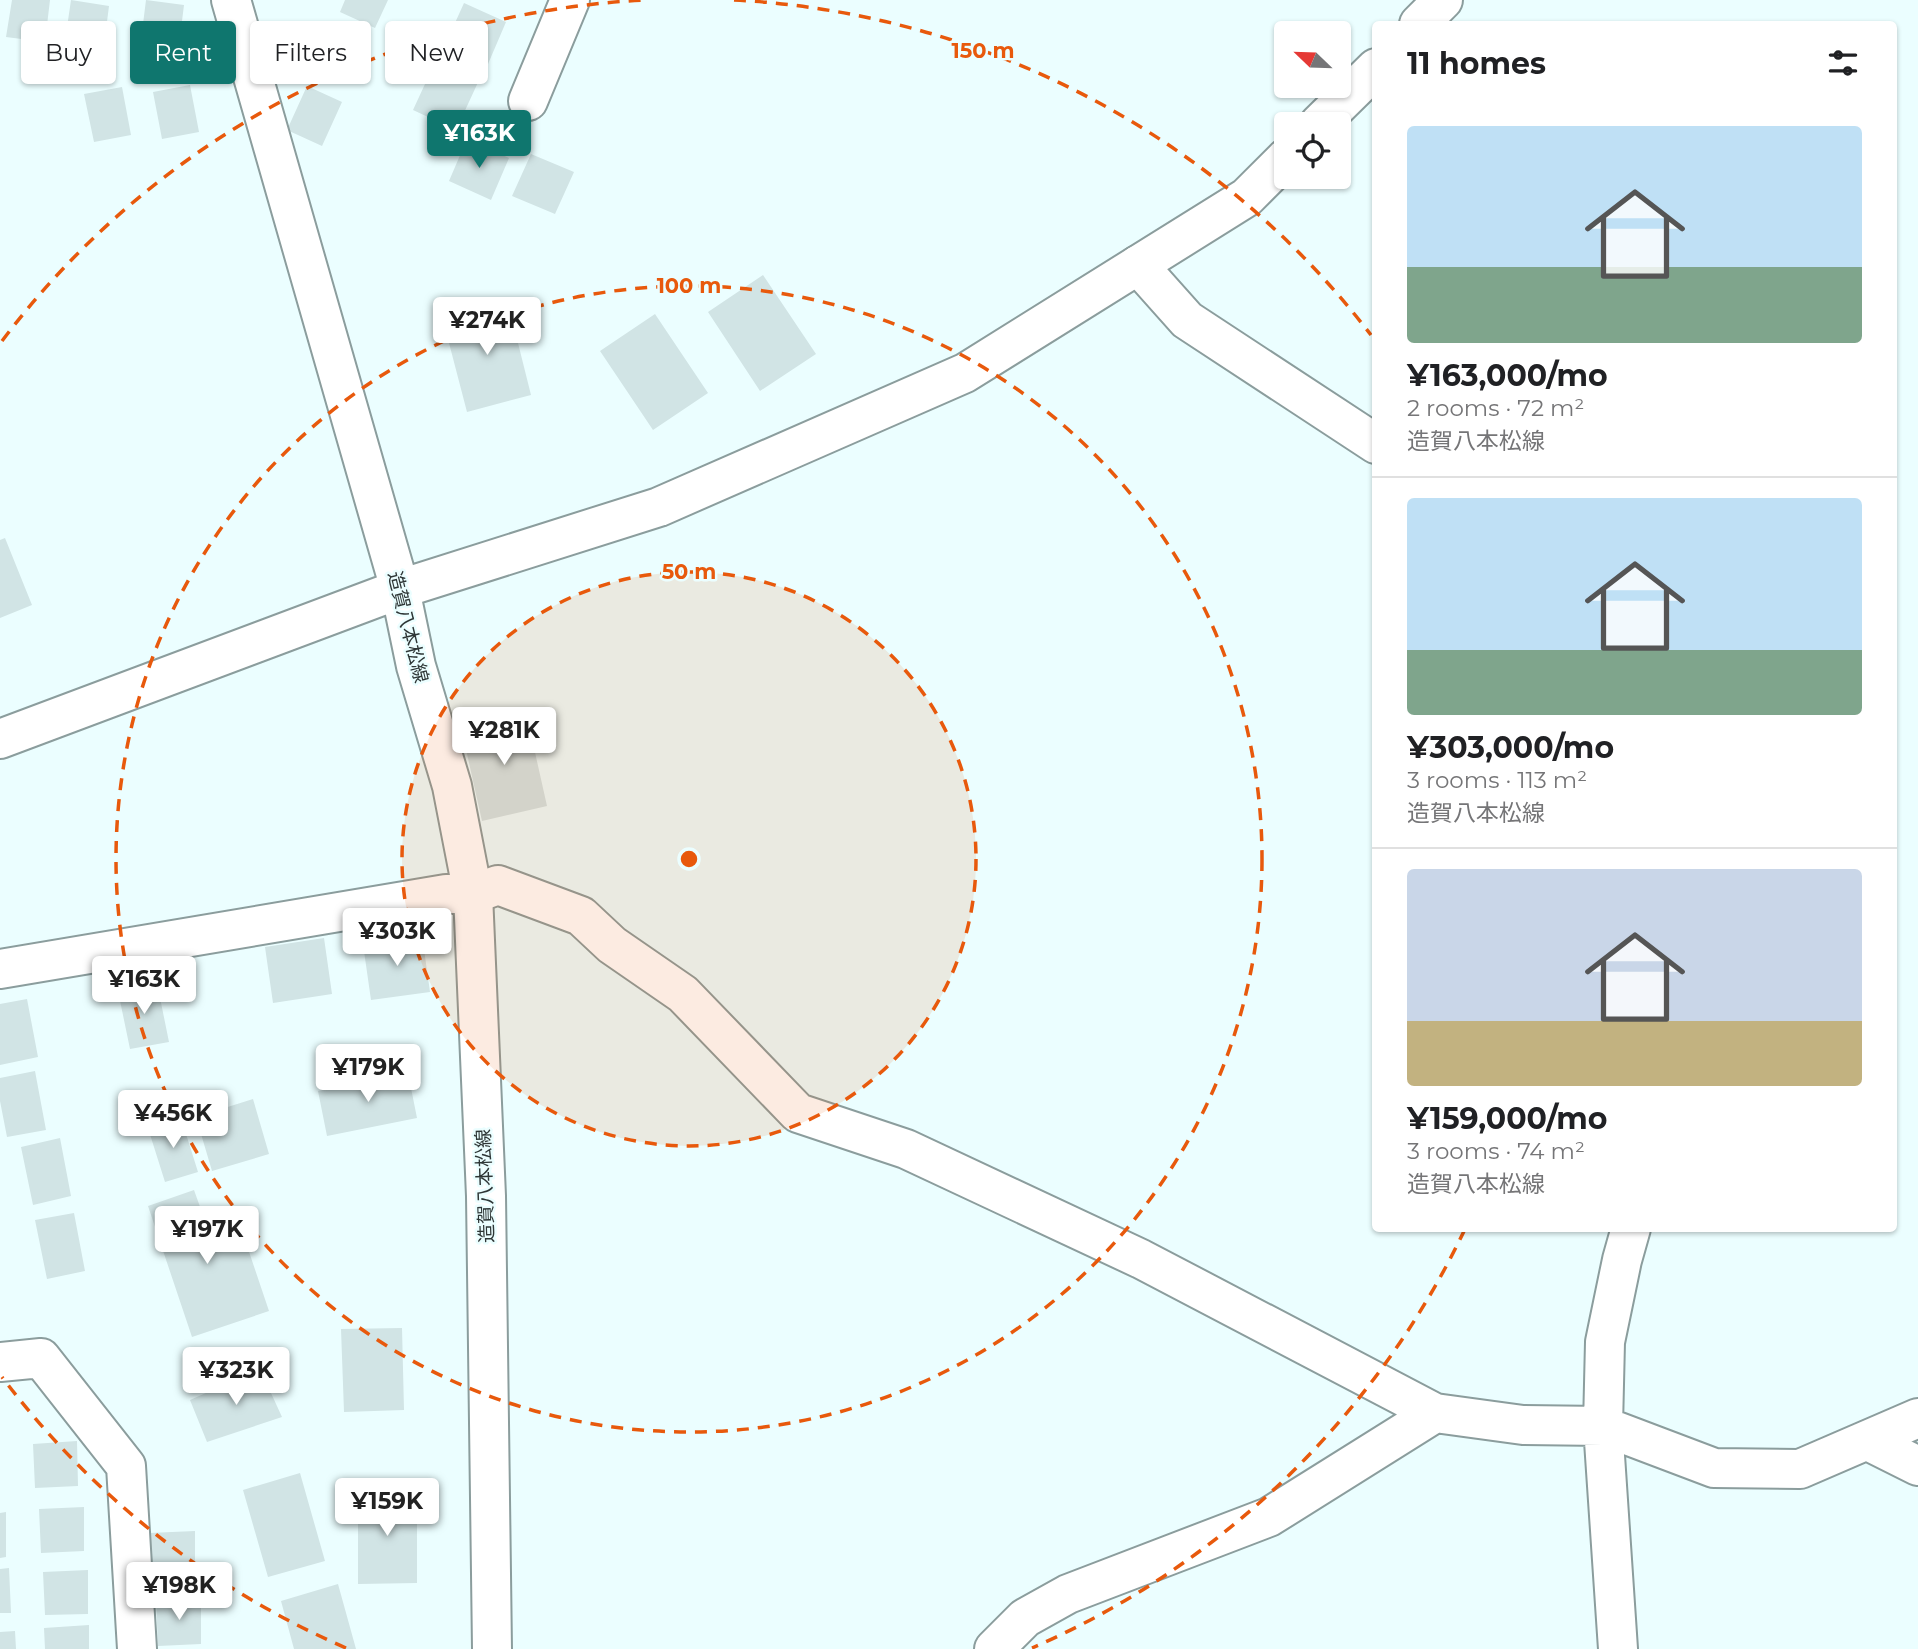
<!DOCTYPE html>
<html lang="en">
<head>
<meta charset="utf-8">
<style>
	:root { --surface:#fff; --page:#f6f6f6; --text:#202124; --muted:#757577; --line:#e0e0e0; --accent:#0f766e }
	body { margin:0; font-family:Montserrat,"Noto Sans JP",sans-serif; background:var(--page); color:var(--text); height:100vh; display:flex; flex-direction:column; font-size:26px; white-space:nowrap }
	* { box-sizing:border-box; margin:0 }
	p { font-size:23px; color:var(--muted) }
	.icon { flex:none; width:38px; height:38px; fill:none; stroke:currentColor; stroke-width:2; stroke-linecap:round; stroke-linejoin:round }
	.map { position:relative; flex:1; overflow:hidden }
	.side { position:absolute; left:1372px; top:21px; width:525px; height:1211px; display:flex; flex-direction:column; background:var(--surface); border-radius:7px; box-shadow:0 2px 5px #0004 }
	.side>* { flex:none }
	.guide { position:absolute; left:21px; top:21px; width:665px; height:63px; display:flex; gap:14px }
	.needle { width:46px; rotate:293deg }
	.controls { position:absolute; left:1274px; top:21px; display:grid; gap:14px }
	.controls a { display:grid; place-items:center; width:77px; height:77px; border-radius:7px; background:var(--surface); box-shadow:0 2px 5px #0004; font-size:35px }
	.price { position:absolute; translate:-50% -60px; padding:0 16px; border-radius:7px; background:#fff; color:#222; font-size:23px; line-height:46px; filter:drop-shadow(0 2px 4px #0008) }
	.price::after { content:''; position:absolute; left:50%; top:42px; width:21px; height:16px; margin-left:-10px; background:inherit; clip-path:polygon(0 0,100% 0,50% 100%) }
	.price.active { background:var(--accent); color:#fff }
	ul { padding:0; list-style:none }
	li { display:grid; align-content:center; gap:14px; height:371px; padding:0 35px }
	li+li { border-top:2px solid var(--line) }
	li span { display:grid; place-items:center; height:217px; border-radius:7px; color:#555 }
	li>.icon { margin-inline-start:auto }
	span .icon { width:126px; height:126px; fill:#fffc; stroke-width:1 }
	li b { font-size:30px }
	h2 { display:flex; justify-content:space-between; align-items:center; height:84px; padding:0 35px; font-size:30px }
	.pill { padding:0 24px; border-radius:7px; background:var(--surface); box-shadow:0 2px 5px #0004; font-size:24px; line-height:63px }
	.pill.active { background:var(--accent); color:#fff }
	.map>svg:first-child { display:block }
	.building { fill:#d1e4e5 }
	.lines { fill:none; stroke-linecap:round; stroke-linejoin:round }
	.street-casing { stroke:#8b9d9d; stroke-width:42 }
	.secondary-casing { stroke:#8b9d9d; stroke-width:42 }
	.street { stroke:#fff; stroke-width:38 }
	.secondary { stroke:#fff; stroke-width:38 }
	.ring { fill:none; stroke:#e8590c; stroke-width:3.5; stroke-dasharray:12 9 }
	.labels { text-anchor:middle; dominant-baseline:central; stroke-width:5; stroke-linejoin:round; paint-order:stroke }
	.street-label { font-size:19px; fill:#2e3636; stroke:#ebfeff }
	.centre { fill:#e8590c; stroke:#ebfeff; stroke-width:3.5 }
	.ring-label { font-size:21px; text-anchor:middle; font-weight:bold; fill:#e8590c; stroke:#ebfeff; stroke-width:5; stroke-linejoin:round; paint-order:stroke }
</style>
</head>
<body>
<div class="map">
<svg width="1918" height="1649" viewBox="0 0 1918 1649">
	<rect width="100%" height="100%" fill="#ebfeff"/>
	<path class="building" d="M 12,0 L 50,0 L 45,42 L 6,37 Z
		M 71,0 L 109,6 L 103,53 L 64,48 Z
		M 146,0 L 184,5 L 178,53 L 140,48 Z
		M 345,0 L 388,0 L 375,28 L 340,12 Z
		M 464,3 L 506,22 L 488,64 L 445,45 Z
		M 437,58 L 480,78 L 456,130 L 413,110 Z
		M 190,85 L 199,132 L 162,139 L 153,92 Z
		M 307,86 L 342,102 L 322,146 L 287,130 Z
		M 122,87 L 131,135 L 94,142 L 84,94 Z
		M 467,139 L 509,158 L 491,200 L 449,181 Z
		M 531,154 L 574,172 L 555,214 L 512,196 Z
		M 763,275 L 816,354 L 760,391 L 708,312 Z
		M 508,303 L 531,395 L 467,412 L 443,320 Z
		M 655,314 L 708,393 L 653,430 L 600,351 Z
		M 5,538 L 32,605 L 0,618 L 0,540 Z
		M 526,712 L 547,806 L 482,821 L 461,727 Z
		M 422,935 L 430,992 L 371,1000 L 363,944 Z
		M 324,938 L 332,994 L 273,1003 L 265,947 Z
		M 157,983 L 169,1042 L 130,1049 L 118,991 Z
		M 27,999 L 38,1057 L 0,1065 L 0,1004 Z
		M 35,1071 L 46,1130 L 7,1137 L 0,1101 L 0,1078 Z
		M 408,1073 L 417,1118 L 327,1136 L 318,1091 Z
		M 253,1099 L 269,1154 L 212,1171 L 196,1117 Z
		M 181,1118 L 198,1172 L 165,1182 L 148,1128 Z
		M 60,1138 L 71,1196 L 33,1205 L 21,1147 Z
		M 194,1190 L 209,1232 L 239,1222 L 269,1311 L 192,1337 L 148,1206 Z
		M 74,1213 L 85,1271 L 47,1279 L 35,1220 Z
		M 402,1328 L 404,1410 L 344,1412 L 341,1329 Z
		M 260,1369 L 282,1417 L 207,1442 L 190,1400 Z
		M 77,1441 L 78,1486 L 35,1488 L 33,1444 Z
		M 300,1473 L 325,1561 L 268,1577 L 243,1490 Z
		M 358,1493 L 417,1493 L 417,1583 L 358,1584 Z
		M 84,1507 L 84,1551 L 41,1553 L 39,1509 Z
		M 6,1512 L 6,1557 L 0,1558 L 0,1513 Z
		M 195,1531 L 195,1576 L 152,1577 L 149,1533 Z
		M 9,1568 L 11,1613 L 0,1613 L 0,1569 Z
		M 88,1570 L 88,1614 L 45,1615 L 43,1572 Z
		M 338,1584 L 356,1649 L 294,1649 L 281,1601 Z
		M 201,1599 L 201,1644 L 158,1646 L 156,1601 Z
		M 89,1625 L 89,1649 L 45,1649 L 44,1628 Z
		M 15,1631 L 16,1649 L 0,1649 L 0,1632 Z"/>
	<g class="lines">
		<g class="street-casing">
			<path id="street" d="M 528,101 L 570,0
				M 1138,265 L 1187,320 L 1376,444
				M 0,969 L 446,894 L 473,894 L 498,885 L 581,916 L 612,945 L 683,994 L 798,1113 L 906,1149 L 1141,1259 L 1435,1413 L 1523,1425 L 1603,1426 L 1714,1468 L 1800,1469 L 1918,1418
				M 0,1362 L 41,1358 L 126,1466 L 137,1649
				M 1868,1441 L 1918,1466
				M 994,1649 L 1025,1618 L 1068,1594 L 1269,1517 L 1435,1413
				M 1618,1649 L 1603,1426 L 1605,1342 L 1622,1260 L 1631,1228"/>
		</g>
		<g class="secondary-casing">
			<path id="secondary" d="M 231,0 L 400,589 L 416,666 L 452,786 L 473,894 L 486,1196 L 492,1649
				M 1419,24 L 1443,0
				M 1319,124 L 1376,68
				M 0,739 L 400,589 L 659,507 L 965,373 L 1247,197 L 1286,158"/>
		</g>
		<use href="#street" class="street"/>
		<use href="#secondary" class="secondary"/>
	</g>
	<circle cx="689" cy="859" r="287" fill="#e8590c" fill-opacity=".12"/>
	<g class="ring">
		<circle cx="689" cy="859" r="287"/>
		<circle cx="689" cy="859" r="573"/>
		<path d="M1465 1229A860 860 0 0 1 1032 1648M346 1648A860 860 0 0 1 2 1377M2 341A860 860 0 0 1 644 0M734 0A860 860 0 0 1 1371 335"/>
	</g>
	<g class="labels">
		<g class="street-label">
			<text transform="translate(408 627) rotate(76)">造賀八本松線</text>
			<text transform="translate(485 1186) rotate(-92)">造賀八本松線</text>
		</g>
	</g>
	<circle cx="689" cy="859" r="10" class="centre"/>
	<g class="ring-label">
		<text x="983" y="58">150 m</text>
		<text x="689" y="293">100 m</text>
		<text x="689" y="579">50 m</text>
	</g>
</svg>
<div class="controls">
<a><svg class="needle" viewBox="-14 -14 28 28"><path d="M0-13l5 13h-10z" fill="#e53935"/><path d="M0 13l5-13h-10z" fill="#757577"/></svg></a>
<a><svg class="icon" aria-label="locate" viewBox="0 0 24 24"><circle cx="12" cy="12" r="6"/><path d="M12 2v4M12 18v4M2 12h4M18 12h4"/></svg></a>
</div>
<b class="price active" style="left:479px;top:170px">¥163K</b>
<b class="price" style="left:487px;top:357px">¥274K</b>
<b class="price" style="left:504px;top:767px">¥281K</b>
<b class="price" style="left:397px;top:968px">¥303K</b>
<b class="price" style="left:144px;top:1016px">¥163K</b>
<b class="price" style="left:368px;top:1104px">¥179K</b>
<b class="price" style="left:173px;top:1150px">¥456K</b>
<b class="price" style="left:207px;top:1266px">¥197K</b>
<b class="price" style="left:236px;top:1407px">¥323K</b>
<b class="price" style="left:387px;top:1538px">¥159K</b>
<b class="price" style="left:179px;top:1622px">¥198K</b>
<div class="guide">
<a class="pill">Buy</a>
<a class="pill active">Rent</a>
<a class="pill">Filters</a>
<a class="pill">New</a>
</div>
<section class="side">
<h2>11 homes<svg class="icon" aria-label="filters" viewBox="0 0 24 24"><path d="M4 7h16M4 17h16"/><circle cx="9" cy="7" r="2"/><circle cx="15" cy="17" r="2"/></svg></h2>
<ul>
<li><span style="background:linear-gradient(#bfe0f5 65%,#7fa58c 0)"><svg class="icon" aria-label="home" viewBox="0 0 24 24"><path d="M3 11l9-7 9 7M6 9v11h12V9"/></svg></span><div><b>¥163,000/mo</b><p>2 rooms · 72 m²</p><p>造賀八本松線</p></div></li>
<li><span style="background:linear-gradient(#bfe0f5 70%,#7fa58c 0)"><svg class="icon" aria-label="home" viewBox="0 0 24 24"><path d="M3 11l9-7 9 7M6 9v11h12V9"/></svg></span><div><b>¥303,000/mo</b><p>3 rooms · 113 m²</p><p>造賀八本松線</p></div></li>
<li><span style="background:linear-gradient(#c9d6e8 70%,#c2b280 0)"><svg class="icon" aria-label="home" viewBox="0 0 24 24"><path d="M3 11l9-7 9 7M6 9v11h12V9"/></svg></span><div><b>¥159,000/mo</b><p>3 rooms · 74 m²</p><p>造賀八本松線</p></div></li>
</ul>
</section>
</div>
</body>
</html>
